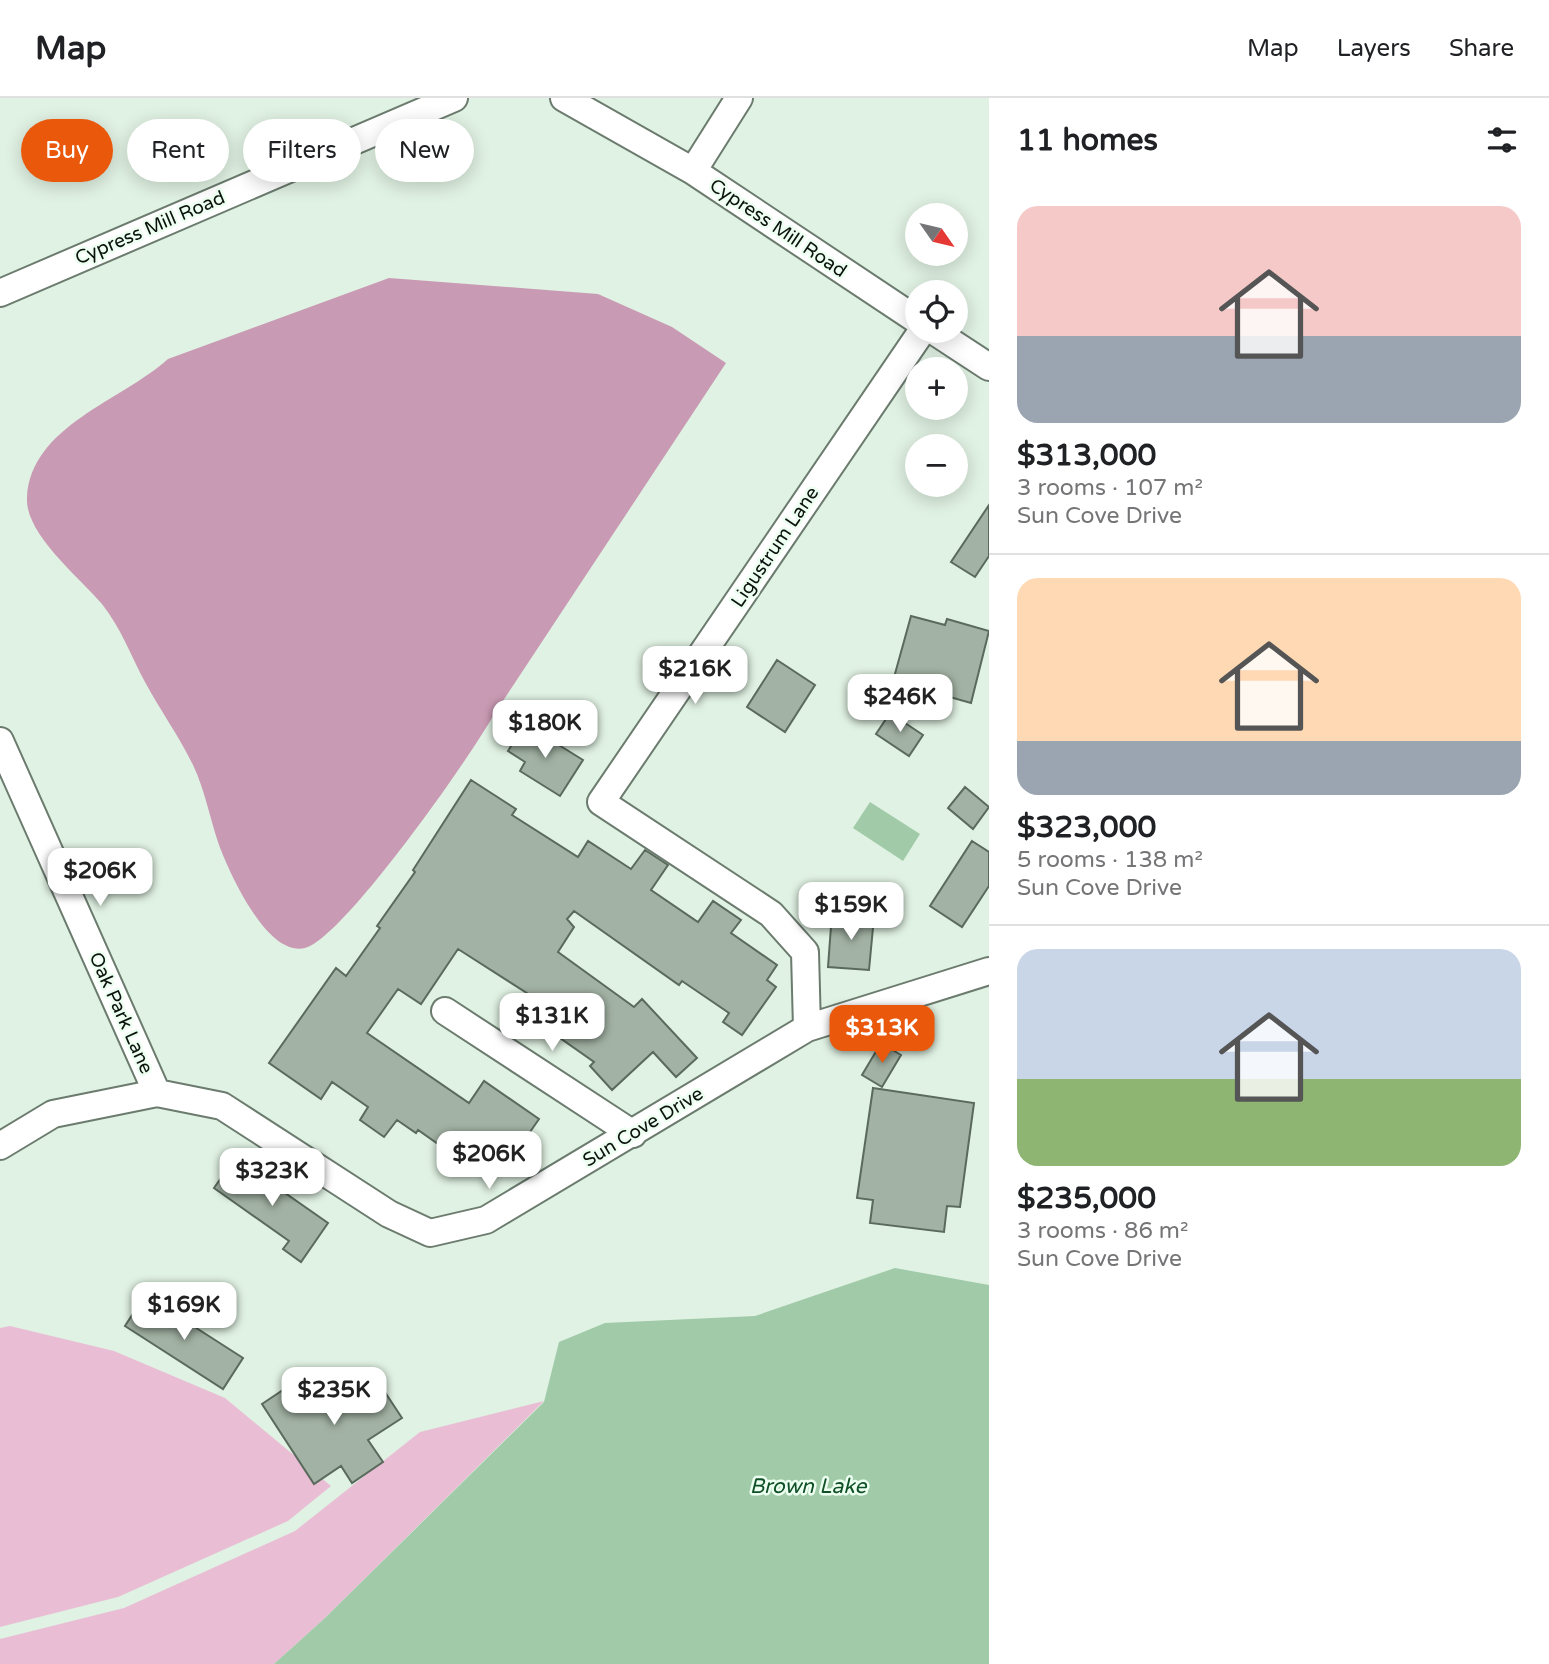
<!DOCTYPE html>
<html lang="en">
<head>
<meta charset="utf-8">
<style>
	:root { --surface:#fff; --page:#f6f6f6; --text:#202124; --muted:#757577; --line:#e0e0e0; --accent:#ea580c }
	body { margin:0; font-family:"Varela Round",sans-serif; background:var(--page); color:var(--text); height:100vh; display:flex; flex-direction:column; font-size:26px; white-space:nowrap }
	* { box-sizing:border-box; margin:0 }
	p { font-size:23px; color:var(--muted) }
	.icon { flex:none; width:38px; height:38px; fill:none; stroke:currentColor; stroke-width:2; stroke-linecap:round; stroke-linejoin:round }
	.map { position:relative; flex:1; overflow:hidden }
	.panel { display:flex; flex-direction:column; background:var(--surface); width:560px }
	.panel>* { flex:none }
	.guide { position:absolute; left:21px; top:21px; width:665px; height:63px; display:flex; gap:14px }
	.needle { width:46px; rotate:124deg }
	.tools { position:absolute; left:905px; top:105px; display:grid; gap:14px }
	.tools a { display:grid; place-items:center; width:63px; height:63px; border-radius:50%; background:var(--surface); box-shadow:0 4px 18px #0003; font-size:35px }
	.price { position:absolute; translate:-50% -60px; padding:0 16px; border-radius:14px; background:#fff; color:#222; font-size:23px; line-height:46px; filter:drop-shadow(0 2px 4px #0008) }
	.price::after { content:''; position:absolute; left:50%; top:42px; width:21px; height:16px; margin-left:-10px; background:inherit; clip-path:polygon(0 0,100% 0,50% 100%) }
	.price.on { background:var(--accent); color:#fff }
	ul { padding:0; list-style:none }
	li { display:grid; align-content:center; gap:14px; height:371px; padding:0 28px }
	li+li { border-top:2px solid var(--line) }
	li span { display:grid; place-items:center; height:217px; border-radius:21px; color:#555 }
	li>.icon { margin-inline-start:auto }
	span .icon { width:126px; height:126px; fill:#fffc; stroke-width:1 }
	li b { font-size:30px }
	h2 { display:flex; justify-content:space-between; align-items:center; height:84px; padding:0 28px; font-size:30px }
	.tag { padding:0 24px; border-radius:32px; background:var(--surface); box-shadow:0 4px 18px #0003; font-size:24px; line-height:63px }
	.tag.on { background:var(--accent); color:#fff }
	header { display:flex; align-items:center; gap:42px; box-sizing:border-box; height:98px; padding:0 35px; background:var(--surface); border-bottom:2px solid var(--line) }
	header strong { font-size:33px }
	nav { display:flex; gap:38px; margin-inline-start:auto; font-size:24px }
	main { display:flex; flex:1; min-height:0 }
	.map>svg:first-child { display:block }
	.green { fill:#e9bed5 }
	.forest { fill:#c99ab3 }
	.water { fill:#a0caa8 }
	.building { fill:#a2b2a4; stroke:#5a6a5d; stroke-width:2 }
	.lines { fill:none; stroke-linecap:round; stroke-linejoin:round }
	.minor-casing { stroke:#6b7b6e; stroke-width:30 }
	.minor { stroke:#fff; stroke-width:26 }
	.labels { text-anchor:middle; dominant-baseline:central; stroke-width:5; stroke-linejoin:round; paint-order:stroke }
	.street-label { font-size:19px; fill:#0c120d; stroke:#edfff0 }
	.water-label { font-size:21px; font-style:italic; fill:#0f5026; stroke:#edfff0 }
</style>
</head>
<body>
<header>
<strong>Map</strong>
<nav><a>Map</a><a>Layers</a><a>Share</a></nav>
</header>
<main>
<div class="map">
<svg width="989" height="1566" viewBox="0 0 989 1566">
	<rect width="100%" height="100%" fill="#e0f2e3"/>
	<path class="green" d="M 10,1228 L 114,1253 L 225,1300 L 331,1388 L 288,1423 L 118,1499 L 0,1529 L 0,1230 Z
		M 544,1303 L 325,1520 L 274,1566 L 0,1566 L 0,1541 L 124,1510 L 295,1433 L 420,1334 Z"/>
	<path class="forest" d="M 389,180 L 598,196 L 672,229 L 726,265 L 493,618 C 471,658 343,841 305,850 C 267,859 230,776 219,747 C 210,721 205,692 193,667 C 179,638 160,612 145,584 C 131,558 121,530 102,506 C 80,480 25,436 27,400 C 30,328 123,302 168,261 Z"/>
	<path class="water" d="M 870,704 L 920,736 L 903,763 L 853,730 Z
		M 895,1170 L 989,1187 L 989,1566 L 274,1566 L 325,1520 L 544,1304 L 559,1244 L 605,1225 L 755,1218 Z"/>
	<path class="building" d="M 989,407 L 989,458 L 975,479 L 951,464 Z
		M 911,518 L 945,527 L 947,521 L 989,533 L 971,605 L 893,583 Z
		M 777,562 L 815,587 L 785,634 L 747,609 Z
		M 890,615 L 923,637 L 909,658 L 876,636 Z
		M 525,626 L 583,662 L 560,698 L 520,673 L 525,664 L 508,653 Z
		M 471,682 L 516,711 L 512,717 L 578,759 L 588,743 L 631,771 L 645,752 L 668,767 L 651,792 L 698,824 L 713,803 L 741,822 L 731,835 L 777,867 L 767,882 L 776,889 L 742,937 L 723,924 L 729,915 L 682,883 L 679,887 L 574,813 L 567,821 L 574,829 L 558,854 L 634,909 L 642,901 L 697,960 L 676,979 L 653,954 L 612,992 L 590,968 L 594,964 L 533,921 L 544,906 L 458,851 L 421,906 L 398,891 L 367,935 L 469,1005 L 484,983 L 539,1021 L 502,1074 L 488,1064 L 479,1075 L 418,1032 L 416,1035 L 397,1022 L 384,1039 L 360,1022 L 368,1009 L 332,984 L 321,1001 L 269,965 L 336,870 L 346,878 L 380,830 L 377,828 L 415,774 L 413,772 Z
		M 965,689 L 989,709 L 973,731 L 948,710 Z
		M 972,743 L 989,754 L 989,788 L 962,829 L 930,808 Z
		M 832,815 L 874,819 L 869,872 L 828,869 Z
		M 881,945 L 901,957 L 882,989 L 862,977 Z
		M 873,990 L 974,1005 L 960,1109 L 947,1108 L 944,1134 L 870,1125 L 873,1102 L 857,1100 Z
		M 235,1060 L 328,1125 L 301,1164 L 283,1151 L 289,1143 L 214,1090 Z
		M 145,1197 L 243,1260 L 223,1291 L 125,1228 Z
		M 371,1273 L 402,1320 L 368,1342 L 383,1364 L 352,1385 L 341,1368 L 314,1386 L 262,1306 L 301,1280 L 319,1308 Z"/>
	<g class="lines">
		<g class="minor-casing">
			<path id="minor" d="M 564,0 L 693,73 L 917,222
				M 693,73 L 739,0
				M 0,195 L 454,0
				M 934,233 L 989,269
				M 0,643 L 157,995
				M 445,913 L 633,1036
				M 807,930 L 805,854 L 771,816 L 601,704 L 922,233
				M 0,1048 L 53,1016 L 157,995 L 222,1008 L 389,1116 L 430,1135 L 486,1122 L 807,930 L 989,873"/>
		</g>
		<use href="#minor" class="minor"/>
	</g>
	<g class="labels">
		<g class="street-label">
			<text transform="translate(150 130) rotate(-23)">Cypress Mill Road</text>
			<text transform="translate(778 130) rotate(34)">Cypress Mill Road</text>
			<text transform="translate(775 449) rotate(-56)">Ligustrum Lane</text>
			<text transform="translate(121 915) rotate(66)">Oak Park Lane</text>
			<text transform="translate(643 1029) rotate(-31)">Sun Cove Drive</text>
		</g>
		<g class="water-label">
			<text x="808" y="1388">Brown Lake</text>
		</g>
	</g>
</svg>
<div class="tools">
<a><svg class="needle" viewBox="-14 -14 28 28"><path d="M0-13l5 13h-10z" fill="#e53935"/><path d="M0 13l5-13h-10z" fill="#757577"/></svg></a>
<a><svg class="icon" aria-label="locate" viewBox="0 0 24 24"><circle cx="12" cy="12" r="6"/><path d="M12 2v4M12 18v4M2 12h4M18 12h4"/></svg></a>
<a>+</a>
<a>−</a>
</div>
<b class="price" style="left:695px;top:608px">$216K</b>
<b class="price" style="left:900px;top:636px">$246K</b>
<b class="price" style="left:545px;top:662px">$180K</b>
<b class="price" style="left:100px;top:810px">$206K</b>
<b class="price" style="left:851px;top:844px">$159K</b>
<b class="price" style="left:552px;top:955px">$131K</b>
<b class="price on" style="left:882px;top:967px">$313K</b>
<b class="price" style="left:489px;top:1093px">$206K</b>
<b class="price" style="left:272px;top:1110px">$323K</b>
<b class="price" style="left:184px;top:1244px">$169K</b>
<b class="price" style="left:334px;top:1329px">$235K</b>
<div class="guide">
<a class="tag on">Buy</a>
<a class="tag">Rent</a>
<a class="tag">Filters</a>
<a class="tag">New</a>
</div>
</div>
<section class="panel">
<h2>11 homes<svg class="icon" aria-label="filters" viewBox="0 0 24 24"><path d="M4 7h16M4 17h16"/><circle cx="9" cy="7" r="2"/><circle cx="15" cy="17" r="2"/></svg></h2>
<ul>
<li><span style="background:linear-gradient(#f6c9c9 60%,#9aa5b1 0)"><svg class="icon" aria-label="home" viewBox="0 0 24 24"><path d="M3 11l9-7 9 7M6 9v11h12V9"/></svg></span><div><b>$313,000</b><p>3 rooms · 107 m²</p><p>Sun Cove Drive</p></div></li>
<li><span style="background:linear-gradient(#ffd9b3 75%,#9aa5b1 0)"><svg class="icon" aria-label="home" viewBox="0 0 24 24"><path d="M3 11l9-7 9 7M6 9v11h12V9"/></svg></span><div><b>$323,000</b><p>5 rooms · 138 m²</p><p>Sun Cove Drive</p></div></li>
<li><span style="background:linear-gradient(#c9d6e8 60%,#8fb573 0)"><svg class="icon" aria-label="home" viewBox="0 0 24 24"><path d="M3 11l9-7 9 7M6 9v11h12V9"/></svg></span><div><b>$235,000</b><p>3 rooms · 86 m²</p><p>Sun Cove Drive</p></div></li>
</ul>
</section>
</main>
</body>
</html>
